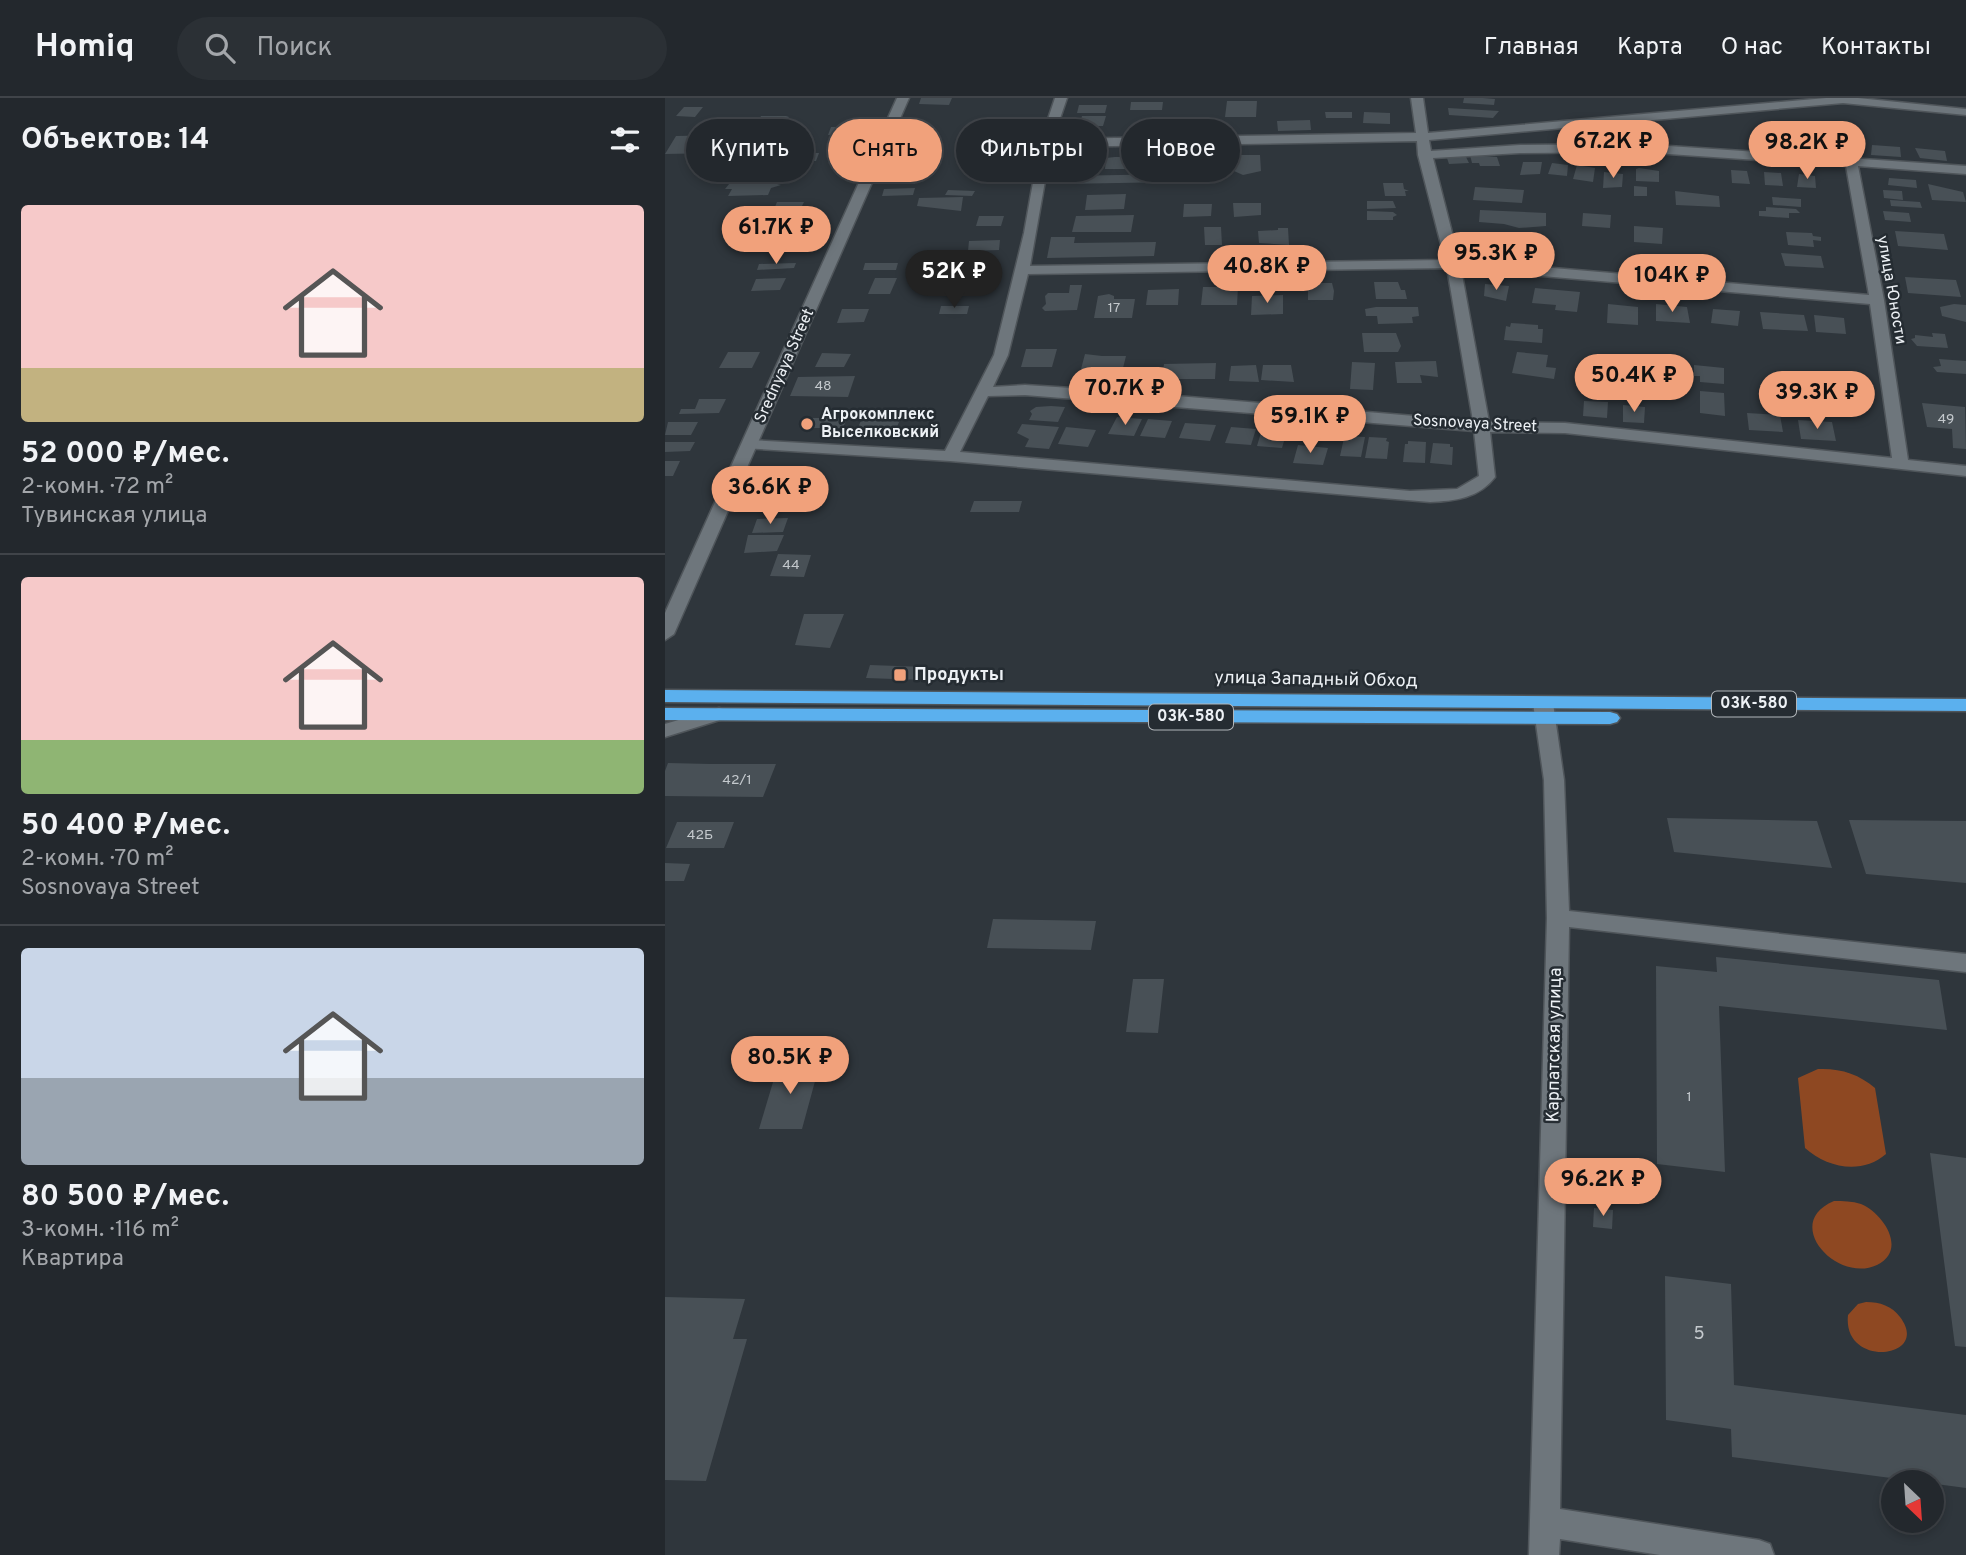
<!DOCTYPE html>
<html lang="ru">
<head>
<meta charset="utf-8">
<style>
	:root { --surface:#23282d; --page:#2b3035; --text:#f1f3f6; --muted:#a3a6aa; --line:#404449; --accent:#f1a17b }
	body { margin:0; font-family:Overpass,sans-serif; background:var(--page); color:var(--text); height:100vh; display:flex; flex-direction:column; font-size:26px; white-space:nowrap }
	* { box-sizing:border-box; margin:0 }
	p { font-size:23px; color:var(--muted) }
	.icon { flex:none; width:38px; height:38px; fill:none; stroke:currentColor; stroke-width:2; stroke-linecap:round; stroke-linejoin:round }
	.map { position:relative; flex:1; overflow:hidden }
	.side { display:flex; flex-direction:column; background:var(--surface); width:665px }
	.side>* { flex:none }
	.top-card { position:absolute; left:21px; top:21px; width:665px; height:63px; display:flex; gap:14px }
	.needle { width:46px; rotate:155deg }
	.buttons { position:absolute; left:1216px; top:1372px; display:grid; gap:14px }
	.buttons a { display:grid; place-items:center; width:63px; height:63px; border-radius:50%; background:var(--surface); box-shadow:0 4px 10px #0003,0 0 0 2px var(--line); font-size:35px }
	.price { position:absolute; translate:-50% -60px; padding:0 16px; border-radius:24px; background:var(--accent); color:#111; font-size:23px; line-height:46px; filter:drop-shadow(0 2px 4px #0008) }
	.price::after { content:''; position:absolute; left:50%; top:42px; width:21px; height:16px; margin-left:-10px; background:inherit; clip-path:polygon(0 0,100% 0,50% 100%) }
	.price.active { background:#222; color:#fff }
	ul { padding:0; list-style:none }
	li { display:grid; align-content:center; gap:14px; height:371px; padding:0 21px }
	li+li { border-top:2px solid var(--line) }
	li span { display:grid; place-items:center; height:217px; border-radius:7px; color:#555 }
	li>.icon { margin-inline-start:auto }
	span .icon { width:126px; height:126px; fill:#fffc; stroke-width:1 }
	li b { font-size:30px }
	h2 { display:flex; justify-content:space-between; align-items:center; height:84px; padding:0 21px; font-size:30px }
	.tag { padding:0 24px; border-radius:32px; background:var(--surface); box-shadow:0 4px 10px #0003,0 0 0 2px var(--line); font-size:24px; line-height:63px }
	.tag.active { background:var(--accent); color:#111 }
	header { display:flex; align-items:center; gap:42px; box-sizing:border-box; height:98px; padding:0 35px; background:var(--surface); border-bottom:2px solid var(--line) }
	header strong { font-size:33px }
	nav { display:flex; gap:38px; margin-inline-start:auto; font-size:24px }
	.search { width:490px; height:63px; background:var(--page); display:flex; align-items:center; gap:18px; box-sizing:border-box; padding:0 24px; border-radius:38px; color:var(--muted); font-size:26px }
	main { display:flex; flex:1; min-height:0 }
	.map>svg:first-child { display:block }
	.green { fill:#8e4822 }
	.building { fill:#485056 }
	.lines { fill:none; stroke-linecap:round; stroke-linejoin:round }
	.street-casing { stroke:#4f555a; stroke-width:3 }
	.secondary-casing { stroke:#4f555a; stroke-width:3 }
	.highway-casing { stroke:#4f555a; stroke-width:3 }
	.street { fill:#6e767c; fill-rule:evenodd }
	.secondary { fill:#6e767c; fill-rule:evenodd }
	.highway { fill:#5bb0ee; fill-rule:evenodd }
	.poi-dot { fill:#f1a17b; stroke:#252c32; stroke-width:2.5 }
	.labels { text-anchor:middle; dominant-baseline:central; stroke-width:5; stroke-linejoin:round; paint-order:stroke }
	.number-label { font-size:14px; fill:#c4c9cd }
	.far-street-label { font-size:16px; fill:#edf1f5; stroke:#252c32 }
	.far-poi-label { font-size:16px; font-weight:bold; fill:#edf1f5; stroke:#252c32; text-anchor:start }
	.shield { fill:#252c32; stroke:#b1b6ba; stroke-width:2 }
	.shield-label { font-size:16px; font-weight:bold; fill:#edf1f5 }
	.poi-label { font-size:18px; font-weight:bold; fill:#edf1f5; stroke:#252c32; text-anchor:start }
	.street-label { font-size:18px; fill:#edf1f5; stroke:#252c32 }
	.near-number-label { font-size:18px; fill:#c4c9cd }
</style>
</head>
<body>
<header>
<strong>Homiq</strong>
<div class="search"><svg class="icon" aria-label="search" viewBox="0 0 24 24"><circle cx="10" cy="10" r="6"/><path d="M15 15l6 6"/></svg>Поиск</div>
<nav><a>Главная</a><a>Карта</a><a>О нас</a><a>Контакты</a></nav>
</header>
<main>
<section class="side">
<h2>Объектов: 14<svg class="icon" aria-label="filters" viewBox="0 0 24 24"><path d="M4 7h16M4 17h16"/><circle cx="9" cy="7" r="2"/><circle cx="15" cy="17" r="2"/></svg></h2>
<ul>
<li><span style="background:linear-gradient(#f6c9c9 75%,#c2b280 0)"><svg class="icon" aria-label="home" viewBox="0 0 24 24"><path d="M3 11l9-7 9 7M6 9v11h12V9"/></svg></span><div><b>52 000 ₽/мес.</b><p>2-комн. · 72 m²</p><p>Тувинская улица</p></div></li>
<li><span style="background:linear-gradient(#f6c9c9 75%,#8fb573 0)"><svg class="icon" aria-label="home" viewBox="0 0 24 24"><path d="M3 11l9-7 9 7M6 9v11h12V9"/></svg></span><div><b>50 400 ₽/мес.</b><p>2-комн. · 70 m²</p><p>Sosnovaya Street</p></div></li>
<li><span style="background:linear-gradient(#c9d6e8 60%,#9aa5b1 0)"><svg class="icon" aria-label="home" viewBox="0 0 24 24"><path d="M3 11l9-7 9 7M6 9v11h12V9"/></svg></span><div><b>80 500 ₽/мес.</b><p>3-комн. · 116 m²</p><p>Квартира</p></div></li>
</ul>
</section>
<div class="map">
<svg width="1301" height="1457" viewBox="0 0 1301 1457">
	<rect width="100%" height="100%" fill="#2f363c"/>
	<path class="green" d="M 1153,971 C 1175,970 1194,976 1210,990 L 1221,1056 C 1197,1077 1162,1070 1140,1050 L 1133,980 Z
		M 1169,1103 C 1178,1103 1187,1103 1196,1106 C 1218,1115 1243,1152 1212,1167 C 1172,1186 1116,1125 1169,1103 Z
		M 1201,1204 C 1215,1204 1227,1208 1235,1219 C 1267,1261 1177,1271 1183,1217 L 1193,1206 Z"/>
	<path class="building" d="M 256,0 L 287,0 L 284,7 L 254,6 Z
		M 799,0 L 818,0 L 830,1 L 829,7 L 798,5 Z
		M 562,3 L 592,3 L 591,19 L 560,19 Z
		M 466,4 L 498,4 L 497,12 L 465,12 Z
		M 414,7 L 442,7 L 440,15 L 412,15 Z
		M 19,9 L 38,9 L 30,19 L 11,18 Z
		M 783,10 L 834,13 L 828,20 L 784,17 Z
		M 660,14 L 687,14 L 687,20 L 661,20 Z
		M 699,14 L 725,15 L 725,26 L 698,25 Z
		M 96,18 L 121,18 L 124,19 L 118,27 L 120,27 L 117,33 L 87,35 L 89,30 L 84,30 L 89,22 L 94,22 Z
		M 417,18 L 441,18 L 438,28 L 414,28 Z
		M 645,22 L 646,32 L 613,33 L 612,23 Z
		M 166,29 L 190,29 L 187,36 L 163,37 Z
		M 1091,32 L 1141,36 L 1143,50 L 1088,46 Z
		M 60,37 L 50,55 L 0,56 L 11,38 Z
		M 194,41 L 189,51 L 161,52 L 167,42 Z
		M 244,46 L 272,46 L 260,68 L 233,68 Z
		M 1207,47 L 1235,49 L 1236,59 L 1206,57 Z
		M 1250,50 L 1280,53 L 1282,63 L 1255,60 Z
		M 105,55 L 154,55 L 151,63 L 100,64 Z
		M 569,57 L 595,57 L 596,73 L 578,77 L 569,73 Z
		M 805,57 L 832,59 L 835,68 L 815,68 L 814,65 L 807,65 Z
		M 532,58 L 554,60 L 553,84 L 520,85 L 521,60 L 532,60 Z
		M 450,59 L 468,59 L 468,71 L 440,71 L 441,60 Z
		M 506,59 L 506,70 L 478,70 L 480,59 Z
		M 801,59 L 804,65 L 784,66 L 782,60 Z
		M 405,60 L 431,60 L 430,71 L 402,71 Z
		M 858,64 L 877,64 L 875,76 L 855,77 Z
		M 887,65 L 903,67 L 902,78 L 883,76 Z
		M 912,67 L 930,70 L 928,84 L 908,81 Z
		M 974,70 L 994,73 L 994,84 L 971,83 L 971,71 Z
		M 1066,72 L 1082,73 L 1085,86 L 1067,85 Z
		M 939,74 L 958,76 L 957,89 L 938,90 Z
		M 1099,74 L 1116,75 L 1118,88 L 1100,87 Z
		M 508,76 L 507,84 L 399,86 L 400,78 Z
		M 1134,76 L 1150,78 L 1151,90 L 1132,89 Z
		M 225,78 L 253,78 L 250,86 L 222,86 Z
		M 111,79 L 108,85 L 116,87 L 106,90 L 103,97 L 63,98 L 67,91 L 60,91 L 69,80 Z
		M 1224,80 L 1251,82 L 1252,90 L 1223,87 Z
		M 718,85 L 738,85 L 739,91 L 744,93 L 740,93 L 741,98 L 720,98 Z
		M 1263,86 L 1298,94 L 1301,104 L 1267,102 Z
		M 969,88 L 982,89 L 982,98 L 969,98 Z
		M 810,89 L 859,92 L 857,105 L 808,102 Z
		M 250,90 L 248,97 L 217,98 L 219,91 Z
		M 283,92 L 310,93 L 307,98 L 280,97 Z
		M 1218,92 L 1237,93 L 1238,102 L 1219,100 Z
		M 1010,93 L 1054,98 L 1055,109 L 1011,107 Z
		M 461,96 L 459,111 L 420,112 L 422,97 Z
		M 298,99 L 296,113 L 252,108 L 254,100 Z
		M 1107,99 L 1136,101 L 1136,109 L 1108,107 Z
		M 1225,102 L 1255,104 L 1257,110 L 1226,108 Z
		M 702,103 L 728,103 L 731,110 L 702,111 Z
		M 112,104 L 139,104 L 136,110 L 141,111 L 133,116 L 107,116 Z
		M 568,105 L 596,105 L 596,117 L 569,119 Z
		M 519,106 L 547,106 L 546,118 L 518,119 Z
		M 1101,109 L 1131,111 L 1135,115 L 1124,115 L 1124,120 L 1094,118 L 1094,113 L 1101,113 Z
		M 815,112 L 881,115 L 881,128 L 854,130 L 839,126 L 814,124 Z
		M 702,113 L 728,114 L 732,117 L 728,119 L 728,122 L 702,122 Z
		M 1218,113 L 1244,115 L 1246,124 L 1220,122 Z
		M 918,115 L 946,117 L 945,130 L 917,128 Z
		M 469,117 L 466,134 L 407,134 L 411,118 Z
		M 314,118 L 339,118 L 336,128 L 311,128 Z
		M 130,119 L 154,119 L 151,126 L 127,126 Z
		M 969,128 L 998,130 L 997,146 L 969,144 Z
		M 539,129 L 556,129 L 557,147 L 540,147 Z
		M 613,130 L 623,130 L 624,147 L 594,145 L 593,133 L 613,132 Z
		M 97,132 L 131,132 L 125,145 L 96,145 L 99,140 L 93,140 Z
		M 1230,133 L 1279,136 L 1283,152 L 1233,148 Z
		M 1121,134 L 1147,135 L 1148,138 L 1156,139 L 1156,143 L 1148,142 L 1149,149 L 1123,147 Z
		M 386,139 L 410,139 L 409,145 L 491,144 L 489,158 L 382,160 Z
		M 335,142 L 334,152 L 303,153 L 304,143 Z
		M 1116,155 L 1156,158 L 1159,170 L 1120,168 Z
		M 131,165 L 129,170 L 92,172 L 94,166 Z
		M 200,165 L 233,165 L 231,172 L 198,172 Z
		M 1240,179 L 1291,182 L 1296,199 L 1243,195 Z
		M 121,180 L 115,192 L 86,193 L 91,181 Z
		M 210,180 L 232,180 L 225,196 L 203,196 Z
		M 709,184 L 733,184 L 736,192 L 740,192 L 742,201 L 711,201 Z
		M 643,185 L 667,185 L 669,193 L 668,202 L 643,202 Z
		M 820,186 L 844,188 L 841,203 L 819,198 Z
		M 405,187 L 417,187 L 412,212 L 380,213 L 377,210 L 381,206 L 380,198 L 383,195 L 404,195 Z
		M 538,189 L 573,189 L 572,207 L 536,207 Z
		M 870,190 L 915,194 L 912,214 L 890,212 L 891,207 L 867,205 Z
		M 514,191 L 513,207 L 481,207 L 483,192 Z
		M 444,196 L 449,198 L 449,201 L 470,201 L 467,220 L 429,220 L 433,198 Z
		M 618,197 L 618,216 L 586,217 L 587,198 Z
		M 943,206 L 973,209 L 973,227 L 942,225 Z
		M 991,206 L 1022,209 L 1025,225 L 991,223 Z
		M 1289,206 L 1301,207 L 1301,224 L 1277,218 L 1275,209 Z
		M 276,208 L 304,208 L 302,216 L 274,216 Z
		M 711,209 L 753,209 L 754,218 L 747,219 L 748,225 L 713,226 L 712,218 L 701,218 L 700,211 Z
		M 177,211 L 204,211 L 199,224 L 172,225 Z
		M 1048,211 L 1075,213 L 1073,228 L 1046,225 Z
		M 1095,214 L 1139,217 L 1143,233 L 1098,231 Z
		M 1149,217 L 1179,220 L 1181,236 L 1151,234 Z
		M 846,225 L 873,227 L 873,231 L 878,231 L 877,245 L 839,242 L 841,228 L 845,229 Z
		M 697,235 L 731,235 L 736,248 L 733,254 L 699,254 Z
		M 1267,235 L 1280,236 L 1283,250 L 1252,248 L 1246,241 L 1250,240 L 1250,237 L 1268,239 Z
		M 361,251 L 392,251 L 387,269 L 356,269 Z
		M 63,254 L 95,254 L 87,270 L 54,270 Z
		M 852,254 L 883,257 L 881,269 L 891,270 L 889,281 L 847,275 Z
		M 157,255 L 186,256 L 179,269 L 150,269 Z
		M 420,256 L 437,258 L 461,258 L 458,270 L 416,271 Z
		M 1274,261 L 1301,263 L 1301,276 L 1272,274 L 1268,269 L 1276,268 Z
		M 771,263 L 773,279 L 755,277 L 757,285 L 732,285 L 730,264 Z
		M 687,264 L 710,265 L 708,292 L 685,291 Z
		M 551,265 L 550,281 L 497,281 L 499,266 Z
		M 591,267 L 594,284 L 564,283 L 566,268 Z
		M 598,267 L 626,267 L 629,284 L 596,282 Z
		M 1029,267 L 1059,270 L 1059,286 L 1035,284 L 1035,278 L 1029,278 Z
		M 190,278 L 183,299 L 125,298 L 133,279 Z
		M 959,282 L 984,282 L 987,298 L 961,297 Z
		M 1035,293 L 1059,295 L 1060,318 L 1035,315 Z
		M 34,301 L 61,301 L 54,315 L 14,316 L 16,311 L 30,311 Z
		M 919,303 L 943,304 L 942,320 L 918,318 Z
		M 1257,305 L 1300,309 L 1301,351 L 1288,350 L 1287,331 L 1262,329 Z
		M 958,307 L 980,309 L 979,325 L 958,324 Z
		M 386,308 L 400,309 L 393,324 L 364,322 L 367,316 L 365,313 L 371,309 Z
		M 1082,315 L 1115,317 L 1118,334 L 1084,332 Z
		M 198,318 L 236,320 L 229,335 L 191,334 Z
		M 452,319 L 477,321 L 469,338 L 443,336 Z
		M 141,320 L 182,320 L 178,330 L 137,330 Z
		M 483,321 L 507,323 L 500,340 L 475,338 Z
		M 1133,322 L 1167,324 L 1171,343 L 1136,341 Z
		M 3,324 L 33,324 L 26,337 L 0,337 Z
		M 520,325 L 551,327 L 545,343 L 514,340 Z
		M 357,326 L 394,329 L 384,351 L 360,349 L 364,341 L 352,335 Z
		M 401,329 L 431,332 L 423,349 L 393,346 Z
		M 566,329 L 591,331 L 586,347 L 560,345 Z
		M 597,331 L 622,333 L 617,350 L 592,348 Z
		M 683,338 L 700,339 L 696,359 L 675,358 L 679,340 L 682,341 Z
		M 704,339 L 722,340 L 721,343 L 724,344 L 722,361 L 700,360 Z
		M 743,343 L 761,344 L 760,365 L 738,364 L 740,346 L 743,346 Z
		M 0,344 L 30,344 L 25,353 L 0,354 Z
		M 768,345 L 785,346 L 785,349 L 788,349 L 787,367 L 765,365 Z
		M 633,347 L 663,350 L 658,367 L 628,365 Z
		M 0,363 L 15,363 L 8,378 L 0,378 Z
		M 309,403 L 357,403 L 354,414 L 305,414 Z
		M 123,420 L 118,434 L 87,435 L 92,421 Z
		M 83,437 L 119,437 L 112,453 L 79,455 Z
		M 113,456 L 146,457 L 139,479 L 105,478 Z
		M 139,516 L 179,516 L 165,550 L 130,547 Z
		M 205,567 L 260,569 L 256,582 L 201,580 Z
		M 3,665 L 45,666 L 111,666 L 98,699 L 0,698 L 0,673 Z
		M 1002,720 L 1152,723 L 1167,770 L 1009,754 Z
		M 1184,722 L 1301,723 L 1301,785 L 1201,776 Z
		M 12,724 L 69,724 L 59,750 L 1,750 Z
		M 0,765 L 25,766 L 19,783 L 0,783 Z
		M 328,821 L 431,823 L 426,852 L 322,850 Z
		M 1051,859 L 1274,882 L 1282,932 L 1054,908 L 1060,1074 L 992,1066 L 991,868 L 1052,874 Z
		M 468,881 L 499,881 L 493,935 L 461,934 Z
		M 114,964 L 155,965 L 137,1031 L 94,1031 Z
		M 1265,1055 L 1301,1060 L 1301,1249 L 1290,1248 Z
		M 929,1110 L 948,1112 L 947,1131 L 928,1129 Z
		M 1000,1178 L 1066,1186 L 1069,1287 L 1301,1317 L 1301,1390 L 1067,1359 L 1066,1331 L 1001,1322 Z
		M 0,1199 L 80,1201 L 68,1241 L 82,1241 L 41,1383 L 0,1382 Z"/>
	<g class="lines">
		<g class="street-casing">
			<path id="street" d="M 390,0 L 402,0 L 388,41 L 751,35 L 746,0 L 758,0 L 763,35 L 1161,0 L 1193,0 L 1301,11 L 1301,17 L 1178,5 L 764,42 L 766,53 L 855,47 L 974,46 L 1301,68 L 1301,76 L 1193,68 L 1219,202 L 1243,362 L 1301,368 L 1301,378 L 900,335 L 825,334 L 830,379 C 814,400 790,403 765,404 L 285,363 L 79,350 L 77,347 L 85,342 L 280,353 L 329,257 L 359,135 L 375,45 ZM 752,43 L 753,57 L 780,162 L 365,168 L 386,49 ZM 974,54 L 1181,68 L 1204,197 L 794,162 L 768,60 L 855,55 ZM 782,170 L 808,323 L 453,293 L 360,287 L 328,289 L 343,257 L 363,176 ZM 796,171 L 1205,206 L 1227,360 L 900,325 L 824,324 ZM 360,297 L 809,333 L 814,378 L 792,391 L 745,393 L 295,354 L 323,298 Z
				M 878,599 L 885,601 L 888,605 L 899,682 L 904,813 L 1301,856 L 1301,874 L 904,829 L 895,1411 L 1094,1442 L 1105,1446 L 1109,1457 L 995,1457 L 895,1441 L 894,1457 L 864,1457 L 882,820 L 879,682 L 868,605 L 871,601 Z"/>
		</g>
		<g class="secondary-casing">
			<path id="secondary" d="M 232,0 L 244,0 L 9,536 L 0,542 L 0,515 Z
				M 54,610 L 61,612 L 64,616 L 61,620 L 0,639 L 0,626 Z"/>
		</g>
		<g class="highway-casing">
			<path id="highway" d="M 0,592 L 1301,601 L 1301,613 L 0,604 Z
				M 0,610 L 945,614 L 952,616 L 955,620 L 952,624 L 945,626 L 0,622 Z"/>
		</g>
		<use href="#street" class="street"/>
		<use href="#secondary" class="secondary"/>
		<use href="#highway" class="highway"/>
	</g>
	<g class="poi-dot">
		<circle cx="142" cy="326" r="7"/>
		<rect x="228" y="570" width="14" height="14" rx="3.5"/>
	</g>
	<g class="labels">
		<g class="number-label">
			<text x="449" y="210">17</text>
			<text x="158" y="288">48</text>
			<text x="1281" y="321">49</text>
			<text x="126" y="467">44</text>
			<text x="72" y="682">42/1</text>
			<text x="35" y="737">42Б</text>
			<text x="1024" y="999">1</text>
		</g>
		<g class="far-street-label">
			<text transform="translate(1226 192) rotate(80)">улица Юности</text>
			<text transform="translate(120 268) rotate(-66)">Srednyaya Street</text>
			<text transform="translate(810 326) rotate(3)">Sosnovaya Street</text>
		</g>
		<g class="far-poi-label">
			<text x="156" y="317">Агрокомплекс<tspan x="156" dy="18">Выселковский</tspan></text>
		</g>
		<g class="shield">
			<rect x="1047" y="593.5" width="84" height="25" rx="5"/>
			<rect x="484" y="606.5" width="84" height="25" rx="5"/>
		</g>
		<g class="shield-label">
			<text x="1089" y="606">03К-580</text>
			<text x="526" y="619">03К-580</text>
		</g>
		<g class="poi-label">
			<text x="249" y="577">Продукты</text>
		</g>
		<g class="street-label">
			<text transform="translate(651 582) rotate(1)">улица Западный Обход</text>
			<text transform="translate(890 947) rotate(-89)">Карпатская улица</text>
		</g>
		<g class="near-number-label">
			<text x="1034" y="1236">5</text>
		</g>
	</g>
</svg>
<div class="buttons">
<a><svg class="needle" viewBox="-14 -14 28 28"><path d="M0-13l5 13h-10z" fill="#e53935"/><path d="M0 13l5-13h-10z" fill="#a3a6aa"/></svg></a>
</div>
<b class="price" style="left:948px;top:82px">67.2K ₽</b>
<b class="price" style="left:1142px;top:83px">98.2K ₽</b>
<b class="price" style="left:111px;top:168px">61.7K ₽</b>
<b class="price" style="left:831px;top:194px">95.3K ₽</b>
<b class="price" style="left:602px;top:207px">40.8K ₽</b>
<b class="price active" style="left:289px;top:212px">52K ₽</b>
<b class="price" style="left:1007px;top:216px">104K ₽</b>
<b class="price" style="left:969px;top:316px">50.4K ₽</b>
<b class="price" style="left:460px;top:329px">70.7K ₽</b>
<b class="price" style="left:1152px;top:333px">39.3K ₽</b>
<b class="price" style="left:645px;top:357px">59.1K ₽</b>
<b class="price" style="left:105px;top:428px">36.6K ₽</b>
<b class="price" style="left:125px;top:998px">80.5K ₽</b>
<b class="price" style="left:938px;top:1120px">96.2K ₽</b>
<div class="top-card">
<a class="tag">Купить</a>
<a class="tag active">Снять</a>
<a class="tag">Фильтры</a>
<a class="tag">Новое</a>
</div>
</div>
</main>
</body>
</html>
